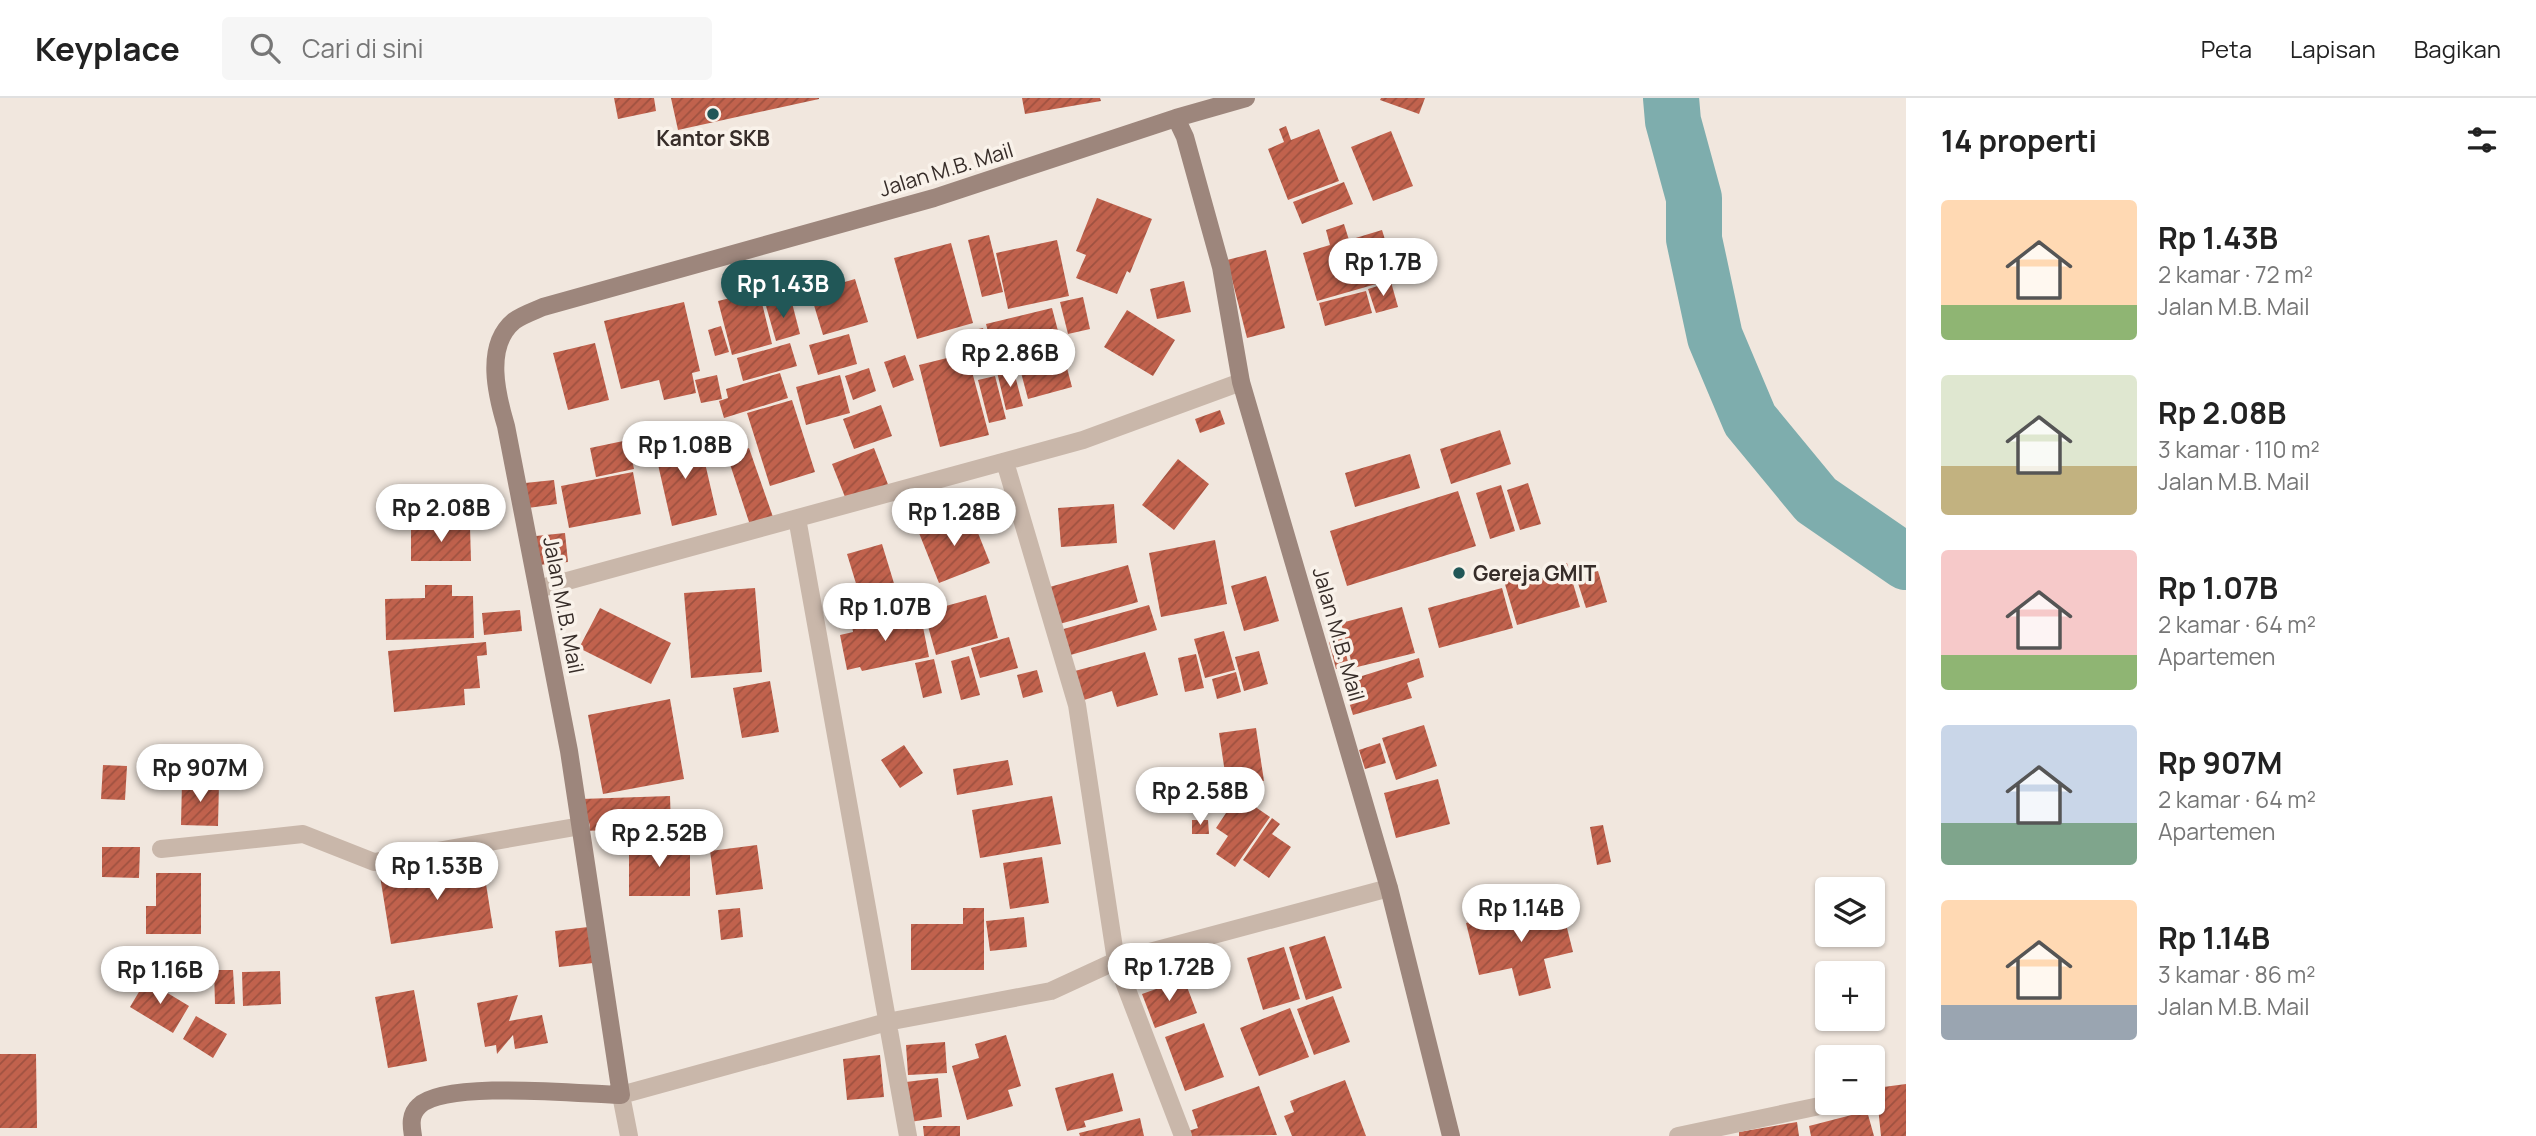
<!DOCTYPE html>
<html lang="id">
<head>
<meta charset="utf-8">
<style>
	:root { --surface:#fff; --page:#f6f6f6; --text:#222; --muted:#767676; --line:#e0e0e0; --accent:#215757 }
	body { margin:0; font-family:Manrope,sans-serif; background:var(--page); color:var(--text); height:100vh; display:flex; flex-direction:column; font-size:26px; white-space:nowrap }
	* { box-sizing:border-box; margin:0 }
	p { font-size:23px; color:var(--muted) }
	.icon { flex:none; width:38px; height:38px; fill:none; stroke:currentColor; stroke-width:2; stroke-linecap:round; stroke-linejoin:round }
	.map { position:relative; flex:1; overflow:hidden }
	.sheet { display:flex; flex-direction:column; background:var(--surface); width:630px }
	.sheet>* { flex:none }
	.tools { position:absolute; left:1815px; top:779px; display:grid; gap:14px }
	.tools a { display:grid; place-items:center; width:70px; height:70px; border-radius:7px; background:var(--surface); box-shadow:0 2px 5px #0004; font-size:35px }
	.price { position:absolute; translate:-50% -60px; padding:0 16px; border-radius:24px; background:#fff; color:#222; font-size:23px; line-height:46px; filter:drop-shadow(0 2px 4px #0008) }
	.price::after { content:''; position:absolute; left:50%; top:42px; width:21px; height:16px; margin-left:-10px; background:inherit; clip-path:polygon(0 0,100% 0,50% 100%) }
	.price.selected { background:var(--accent); color:#fff }
	ul { padding:0; list-style:none }
	li { display:flex; align-items:center; gap:21px; height:175px; padding:0 35px }
	li span { display:grid; place-items:center; flex:none; width:196px; height:140px; border-radius:7px; color:#555 }
	li>.icon { margin-inline-start:auto }
	span .icon { width:84px; height:84px; fill:#fffc; stroke-width:1 }
	li b { font-size:30px }
	h2 { display:flex; justify-content:space-between; align-items:center; height:84px; padding:0 35px; font-size:30px }
	header { display:flex; align-items:center; gap:42px; box-sizing:border-box; height:98px; padding:0 35px; background:var(--surface); border-bottom:2px solid var(--line) }
	header strong { font-size:33px }
	nav { display:flex; gap:38px; margin-inline-start:auto; font-size:24px }
	.search { width:490px; height:63px; background:var(--page); display:flex; align-items:center; gap:18px; box-sizing:border-box; padding:0 24px; border-radius:7px; color:var(--muted); font-size:26px }
	main { display:flex; flex:1; min-height:0 }
	.map>svg:first-child { display:block }
	.lines { fill:none; stroke-linecap:round; stroke-linejoin:round }
	.river { stroke:#7eadad; stroke-width:56 }
	.building { fill:url(#building-hatch) }
	.street { stroke:#c9b7aa; stroke-width:18 }
	.secondary { stroke:#9d867c; stroke-width:18 }
	.poi-dot { fill:#215757; stroke:#f9f2ea; stroke-width:2.5 }
	.labels { text-anchor:middle; dominant-baseline:central; stroke-width:7; stroke-linejoin:round; paint-order:stroke }
	.poi-label { font-size:21px; font-weight:bold; fill:#372d29; stroke:#f9f2ea }
	.street-label { font-size:21px; fill:#372d29; stroke:#f9f2ea }
</style>
</head>
<body>
<header>
<strong>Keyplace</strong>
<div class="search"><svg class="icon" aria-label="search" viewBox="0 0 24 24"><circle cx="10" cy="10" r="6"/><path d="M15 15l6 6"/></svg>Cari di sini</div>
<nav><a>Peta</a><a>Lapisan</a><a>Bagikan</a></nav>
</header>
<main>
<div class="map">
<svg width="1906" height="1038" viewBox="0 0 1906 1038">
	<defs>
		<pattern id="building-hatch" width="6" height="6" patternUnits="userSpaceOnUse" patternTransform="scale(1.75)"><rect width="6" height="6" fill="#c1624d"/><path d="M-1 1l2-2M0 6l6-6M5 7l2-2" fill="none" stroke="#9e5140"/></pattern>
	</defs>
	<rect width="100%" height="100%" fill="#f1e7de"/>
	<g class="lines">
		<path class="river" d="M 1671,0 L 1673,23 L 1694,100 L 1694,141 L 1715,239 L 1750,322 L 1816,402 L 1906,464"/>
	</g>
	<path class="building" d="M 614,0 L 654,0 L 656,13 L 618,21 Z
		M 671,0 L 819,0 L 819,1 L 678,32 Z
		M 1022,0 L 1100,0 L 1101,3 L 1025,16 Z
		M 1381,0 L 1425,0 L 1419,16 L 1380,2 Z
		M 1286,28 L 1291,42 L 1319,31 L 1339,83 L 1288,102 L 1268,51 L 1284,44 L 1279,31 Z
		M 1391,33 L 1413,88 L 1373,103 L 1351,49 Z
		M 1344,84 L 1353,106 L 1302,126 L 1293,104 Z
		M 1097,100 L 1152,121 L 1130,175 L 1127,173 L 1117,196 L 1076,180 L 1086,157 L 1076,153 Z
		M 1344,126 L 1349,142 L 1382,132 L 1397,180 L 1317,203 L 1303,155 L 1330,147 L 1326,132 Z
		M 989,137 L 1003,194 L 982,199 L 968,142 Z
		M 1057,142 L 1069,198 L 1008,211 L 996,155 Z
		M 951,145 L 973,225 L 917,241 L 894,160 Z
		M 1266,152 L 1285,230 L 1247,240 L 1227,162 Z
		M 855,181 L 868,224 L 823,237 L 810,194 Z
		M 1184,183 L 1191,214 L 1157,221 L 1150,191 Z
		M 1391,184 L 1398,209 L 1376,215 L 1368,191 Z
		M 759,193 L 772,246 L 732,257 L 718,203 Z
		M 1366,193 L 1372,215 L 1325,228 L 1319,205 Z
		M 1083,199 L 1090,231 L 1068,236 L 1060,204 Z
		M 791,201 L 800,236 L 776,243 L 766,208 Z
		M 684,204 L 700,273 L 692,275 L 696,295 L 664,302 L 659,282 L 621,291 L 604,223 Z
		M 1052,210 L 1063,252 L 997,268 L 986,226 Z
		M 1127,212 L 1175,242 L 1153,278 L 1104,249 Z
		M 721,228 L 729,254 L 715,258 L 708,232 Z
		M 983,230 L 994,273 L 976,277 L 965,234 Z
		M 849,236 L 857,266 L 818,277 L 809,247 Z
		M 595,245 L 609,302 L 568,312 L 553,255 Z
		M 790,245 L 797,268 L 743,283 L 737,260 Z
		M 967,255 L 989,337 L 940,349 L 919,267 Z
		M 1063,255 L 1072,289 L 1028,301 L 1019,267 Z
		M 905,257 L 914,282 L 893,290 L 884,264 Z
		M 869,270 L 876,293 L 853,302 L 845,278 Z
		M 1013,270 L 1023,308 L 1006,312 L 997,274 Z
		M 780,275 L 788,300 L 724,320 L 719,303 L 728,300 L 726,291 Z
		M 717,277 L 722,301 L 701,305 L 695,282 Z
		M 840,277 L 850,315 L 806,327 L 796,289 Z
		M 995,278 L 1006,321 L 989,325 L 978,282 Z
		M 792,302 L 815,374 L 770,388 L 747,315 Z
		M 881,307 L 892,338 L 854,351 L 843,321 Z
		M 1220,312 L 1225,326 L 1200,335 L 1195,321 Z
		M 1500,332 L 1511,366 L 1451,386 L 1440,351 Z
		M 699,339 L 717,417 L 672,428 L 654,349 Z
		M 628,342 L 634,371 L 596,379 L 590,350 Z
		M 749,350 L 773,419 L 750,427 L 727,357 Z
		M 874,350 L 889,389 L 847,404 L 832,366 Z
		M 1410,356 L 1420,390 L 1355,409 L 1345,375 Z
		M 1178,361 L 1209,386 L 1174,432 L 1142,407 Z
		M 633,374 L 641,416 L 569,430 L 561,388 Z
		M 554,382 L 557,406 L 528,410 L 525,385 Z
		M 1528,385 L 1541,426 L 1520,432 L 1507,392 Z
		M 1501,387 L 1515,433 L 1490,441 L 1476,395 Z
		M 1458,393 L 1476,448 L 1347,488 L 1330,433 Z
		M 1114,406 L 1117,445 L 1061,449 L 1058,410 Z
		M 970,415 L 990,465 L 939,485 L 919,435 Z
		M 470,429 L 471,463 L 411,463 L 411,430 Z
		M 565,435 L 568,464 L 539,467 L 536,438 Z
		M 1215,442 L 1227,506 L 1161,519 L 1149,455 Z
		M 882,446 L 900,505 L 865,515 L 847,456 Z
		M 1567,465 L 1580,509 L 1517,527 L 1504,483 Z
		M 1128,467 L 1138,504 L 1056,527 L 1046,490 Z
		M 1598,473 L 1607,504 L 1586,510 L 1576,479 Z
		M 1266,478 L 1279,523 L 1244,533 L 1231,488 Z
		M 425,487 L 452,487 L 452,498 L 473,498 L 474,540 L 386,542 L 385,501 L 425,500 Z
		M 755,490 L 762,574 L 691,580 L 684,495 Z
		M 1502,490 L 1513,530 L 1439,550 L 1428,510 Z
		M 986,497 L 998,540 L 936,557 L 924,514 Z
		M 1149,507 L 1157,532 L 1067,558 L 1060,532 Z
		M 1402,509 L 1415,555 L 1353,570 L 1341,525 Z
		M 600,510 L 671,545 L 651,586 L 579,550 Z
		M 520,512 L 522,533 L 484,537 L 482,515 Z
		M 920,514 L 929,559 L 862,573 L 860,569 L 847,572 L 840,537 L 853,534 L 852,528 Z
		M 1224,533 L 1235,572 L 1205,580 L 1194,541 Z
		M 1009,539 L 1018,570 L 980,580 L 971,550 Z
		M 1342,540 L 1349,568 L 1336,571 L 1329,544 Z
		M 486,544 L 487,557 L 477,558 L 480,590 L 464,591 L 465,607 L 394,614 L 388,553 Z
		M 1259,553 L 1268,586 L 1244,593 L 1235,559 Z
		M 1145,554 L 1158,597 L 1117,609 L 1112,593 L 1084,602 L 1075,573 Z
		M 1196,556 L 1204,590 L 1185,594 L 1178,560 Z
		M 969,558 L 980,597 L 961,602 L 951,563 Z
		M 1419,560 L 1424,579 L 1407,585 L 1412,600 L 1353,617 L 1343,584 Z
		M 934,561 L 942,595 L 923,600 L 915,565 Z
		M 1037,572 L 1043,594 L 1023,600 L 1017,577 Z
		M 1236,574 L 1241,594 L 1217,601 L 1212,581 Z
		M 770,583 L 779,634 L 742,640 L 733,590 Z
		M 670,601 L 684,681 L 603,696 L 588,617 Z
		M 1424,627 L 1437,668 L 1396,682 L 1382,640 Z
		M 1256,630 L 1264,683 L 1227,688 L 1219,635 Z
		M 1380,645 L 1386,665 L 1365,671 L 1359,652 Z
		M 904,647 L 923,675 L 900,690 L 881,662 Z
		M 1008,662 L 1013,687 L 957,697 L 953,671 Z
		M 103,667 L 127,668 L 125,702 L 101,701 Z
		M 1438,681 L 1450,726 L 1396,740 L 1384,695 Z
		M 182,684 L 219,684 L 218,728 L 181,727 Z
		M 1238,697 L 1270,719 L 1235,769 L 1216,756 L 1228,738 L 1216,730 Z
		M 670,698 L 671,730 L 582,733 L 581,701 Z
		M 1052,698 L 1061,746 L 980,760 L 972,712 Z
		M 1272,720 L 1280,726 L 1272,736 L 1291,749 L 1269,780 L 1243,762 Z
		M 1192,722 L 1208,722 L 1209,736 L 1192,736 Z
		M 1603,727 L 1611,764 L 1597,767 L 1590,729 Z
		M 629,743 L 690,744 L 690,798 L 629,798 Z
		M 757,747 L 763,791 L 716,797 L 710,753 Z
		M 102,749 L 140,749 L 139,780 L 102,779 Z
		M 1042,759 L 1049,805 L 1010,811 L 1003,765 Z
		M 482,761 L 493,830 L 391,846 L 380,778 Z
		M 156,775 L 201,775 L 201,836 L 146,836 L 146,808 L 156,808 Z
		M 1560,802 L 1573,854 L 1544,861 L 1551,890 L 1519,898 L 1512,870 L 1479,877 L 1466,825 Z
		M 740,810 L 743,839 L 721,842 L 718,812 Z
		M 963,810 L 984,810 L 984,872 L 911,872 L 911,826 L 963,826 Z
		M 1024,819 L 1027,849 L 990,853 L 986,823 Z
		M 588,829 L 593,865 L 559,869 L 555,833 Z
		M 1325,838 L 1342,890 L 1306,902 L 1289,849 Z
		M 1284,849 L 1300,901 L 1263,912 L 1247,860 Z
		M 158,860 L 180,872 L 170,891 L 148,879 Z
		M 214,872 L 233,872 L 235,906 L 215,906 Z
		M 280,873 L 281,906 L 243,908 L 242,874 Z
		M 1184,881 L 1197,915 L 1155,930 L 1142,896 Z
		M 146,882 L 189,908 L 173,935 L 130,909 Z
		M 414,892 L 427,963 L 388,970 L 375,899 Z
		M 518,897 L 509,923 L 542,917 L 548,945 L 515,951 L 513,937 L 497,956 L 496,947 L 485,949 L 477,905 Z
		M 1333,898 L 1350,944 L 1314,957 L 1297,911 Z
		M 1290,910 L 1309,959 L 1259,978 L 1240,930 Z
		M 196,918 L 227,936 L 213,960 L 183,941 Z
		M 1204,925 L 1224,979 L 1185,993 L 1165,939 Z
		M 1006,937 L 1021,988 L 1008,992 L 1013,1008 L 967,1022 L 952,968 L 979,960 L 975,946 Z
		M 945,944 L 947,975 L 908,977 L 906,947 Z
		M 0,956 L 36,956 L 37,1030 L 0,1030 Z
		M 880,957 L 884,999 L 847,1002 L 843,961 Z
		M 1113,975 L 1123,1013 L 1084,1023 L 1086,1029 L 1067,1033 L 1055,990 Z
		M 938,980 L 942,1019 L 910,1024 L 906,984 Z
		M 1345,982 L 1366,1038 L 1292,1038 L 1284,1018 L 1294,1014 L 1290,1003 Z
		M 1906,986 L 1906,1038 L 1881,1038 L 1876,990 Z
		M 1259,988 L 1277,1037 L 1190,1038 L 1188,1033 L 1198,1030 L 1192,1012 Z
		M 1867,1013 L 1874,1038 L 1811,1038 L 1809,1028 Z
		M 1140,1020 L 1144,1038 L 1080,1038 L 1079,1035 Z
		M 1797,1024 L 1799,1038 L 1739,1038 L 1739,1034 Z
		M 923,1028 L 960,1028 L 960,1038 L 924,1038 Z"/>
	<g class="lines">
		<path class="street" d="M 1005,364 L 1077,607 L 1116,863 L 1183,1038
			M 797,420 L 908,1038
			M 538,491 L 1083,342 L 1241,284
			M 161,751 L 303,736 L 374,764 L 581,728
			M 629,1038 L 621,997 L 887,924 L 1051,893 L 1116,863 L 1389,790
			M 1678,1038 L 1829,1006"/>
		<path class="secondary" d="M 1176,20 L 1185,39 L 1221,169 L 1241,284 L 1389,790 L 1451,1038
			M 413,1038 C 411,1027 410,1016 419,1008 C 445,982 581,996 621,997 L 569,653 L 506,328 C 497,298 484,248 514,223 C 522,217 534,213 543,209 L 934,100 L 1176,20 L 1246,0"/>
	</g>
	<g class="poi-dot">
		<circle cx="713" cy="16" r="7"/>
		<circle cx="1459" cy="475" r="7"/>
	</g>
	<g class="labels">
		<g class="poi-label">
			<text x="713" y="40">Kantor SKB</text>
			<text x="1473" y="475" text-anchor="start">Gereja GMIT</text>
		</g>
		<g class="street-label">
			<text transform="translate(946 71) rotate(-17)">Jalan M.B. Mail</text>
			<text transform="translate(564 507) rotate(79)">Jalan M.B. Mail</text>
			<text transform="translate(1339 536) rotate(74)">Jalan M.B. Mail</text>
		</g>
	</g>
</svg>
<div class="tools">
<a><svg class="icon" aria-label="layers" viewBox="0 0 24 24"><path d="M12 4l9 5-9 5-9-5zM3 14l9 5 9-5"/></svg></a>
<a>+</a>
<a>−</a>
</div>
<b class="price" style="left:1383px;top:200px">Rp 1.7B</b>
<b class="price selected" style="left:783px;top:222px">Rp 1.43B</b>
<b class="price" style="left:1010px;top:291px">Rp 2.86B</b>
<b class="price" style="left:685px;top:383px">Rp 1.08B</b>
<b class="price" style="left:441px;top:446px">Rp 2.08B</b>
<b class="price" style="left:954px;top:450px">Rp 1.28B</b>
<b class="price" style="left:885px;top:545px">Rp 1.07B</b>
<b class="price" style="left:200px;top:706px">Rp 907M</b>
<b class="price" style="left:1200px;top:729px">Rp 2.58B</b>
<b class="price" style="left:659px;top:771px">Rp 2.52B</b>
<b class="price" style="left:437px;top:804px">Rp 1.53B</b>
<b class="price" style="left:1521px;top:846px">Rp 1.14B</b>
<b class="price" style="left:1169px;top:905px">Rp 1.72B</b>
<b class="price" style="left:160px;top:908px">Rp 1.16B</b>
</div>
<section class="sheet">
<h2>14 properti<svg class="icon" aria-label="filters" viewBox="0 0 24 24"><path d="M4 7h16M4 17h16"/><circle cx="9" cy="7" r="2"/><circle cx="15" cy="17" r="2"/></svg></h2>
<ul>
<li><span style="background:linear-gradient(#ffd9b3 75%,#8fb573 0)"><svg class="icon" aria-label="home" viewBox="0 0 24 24"><path d="M3 11l9-7 9 7M6 9v11h12V9"/></svg></span><div><b>Rp 1.43B</b><p>2 kamar · 72 m²</p><p>Jalan M.B. Mail</p></div></li>
<li><span style="background:linear-gradient(#dfe7d0 65%,#c2b280 0)"><svg class="icon" aria-label="home" viewBox="0 0 24 24"><path d="M3 11l9-7 9 7M6 9v11h12V9"/></svg></span><div><b>Rp 2.08B</b><p>3 kamar · 110 m²</p><p>Jalan M.B. Mail</p></div></li>
<li><span style="background:linear-gradient(#f6c9c9 75%,#8fb573 0)"><svg class="icon" aria-label="home" viewBox="0 0 24 24"><path d="M3 11l9-7 9 7M6 9v11h12V9"/></svg></span><div><b>Rp 1.07B</b><p>2 kamar · 64 m²</p><p>Apartemen</p></div></li>
<li><span style="background:linear-gradient(#c9d6e8 70%,#7fa58c 0)"><svg class="icon" aria-label="home" viewBox="0 0 24 24"><path d="M3 11l9-7 9 7M6 9v11h12V9"/></svg></span><div><b>Rp 907M</b><p>2 kamar · 64 m²</p><p>Apartemen</p></div></li>
<li><span style="background:linear-gradient(#ffd9b3 75%,#9aa5b1 0)"><svg class="icon" aria-label="home" viewBox="0 0 24 24"><path d="M3 11l9-7 9 7M6 9v11h12V9"/></svg></span><div><b>Rp 1.14B</b><p>3 kamar · 86 m²</p><p>Jalan M.B. Mail</p></div></li>
</ul>
</section>
</main>
</body>
</html>
